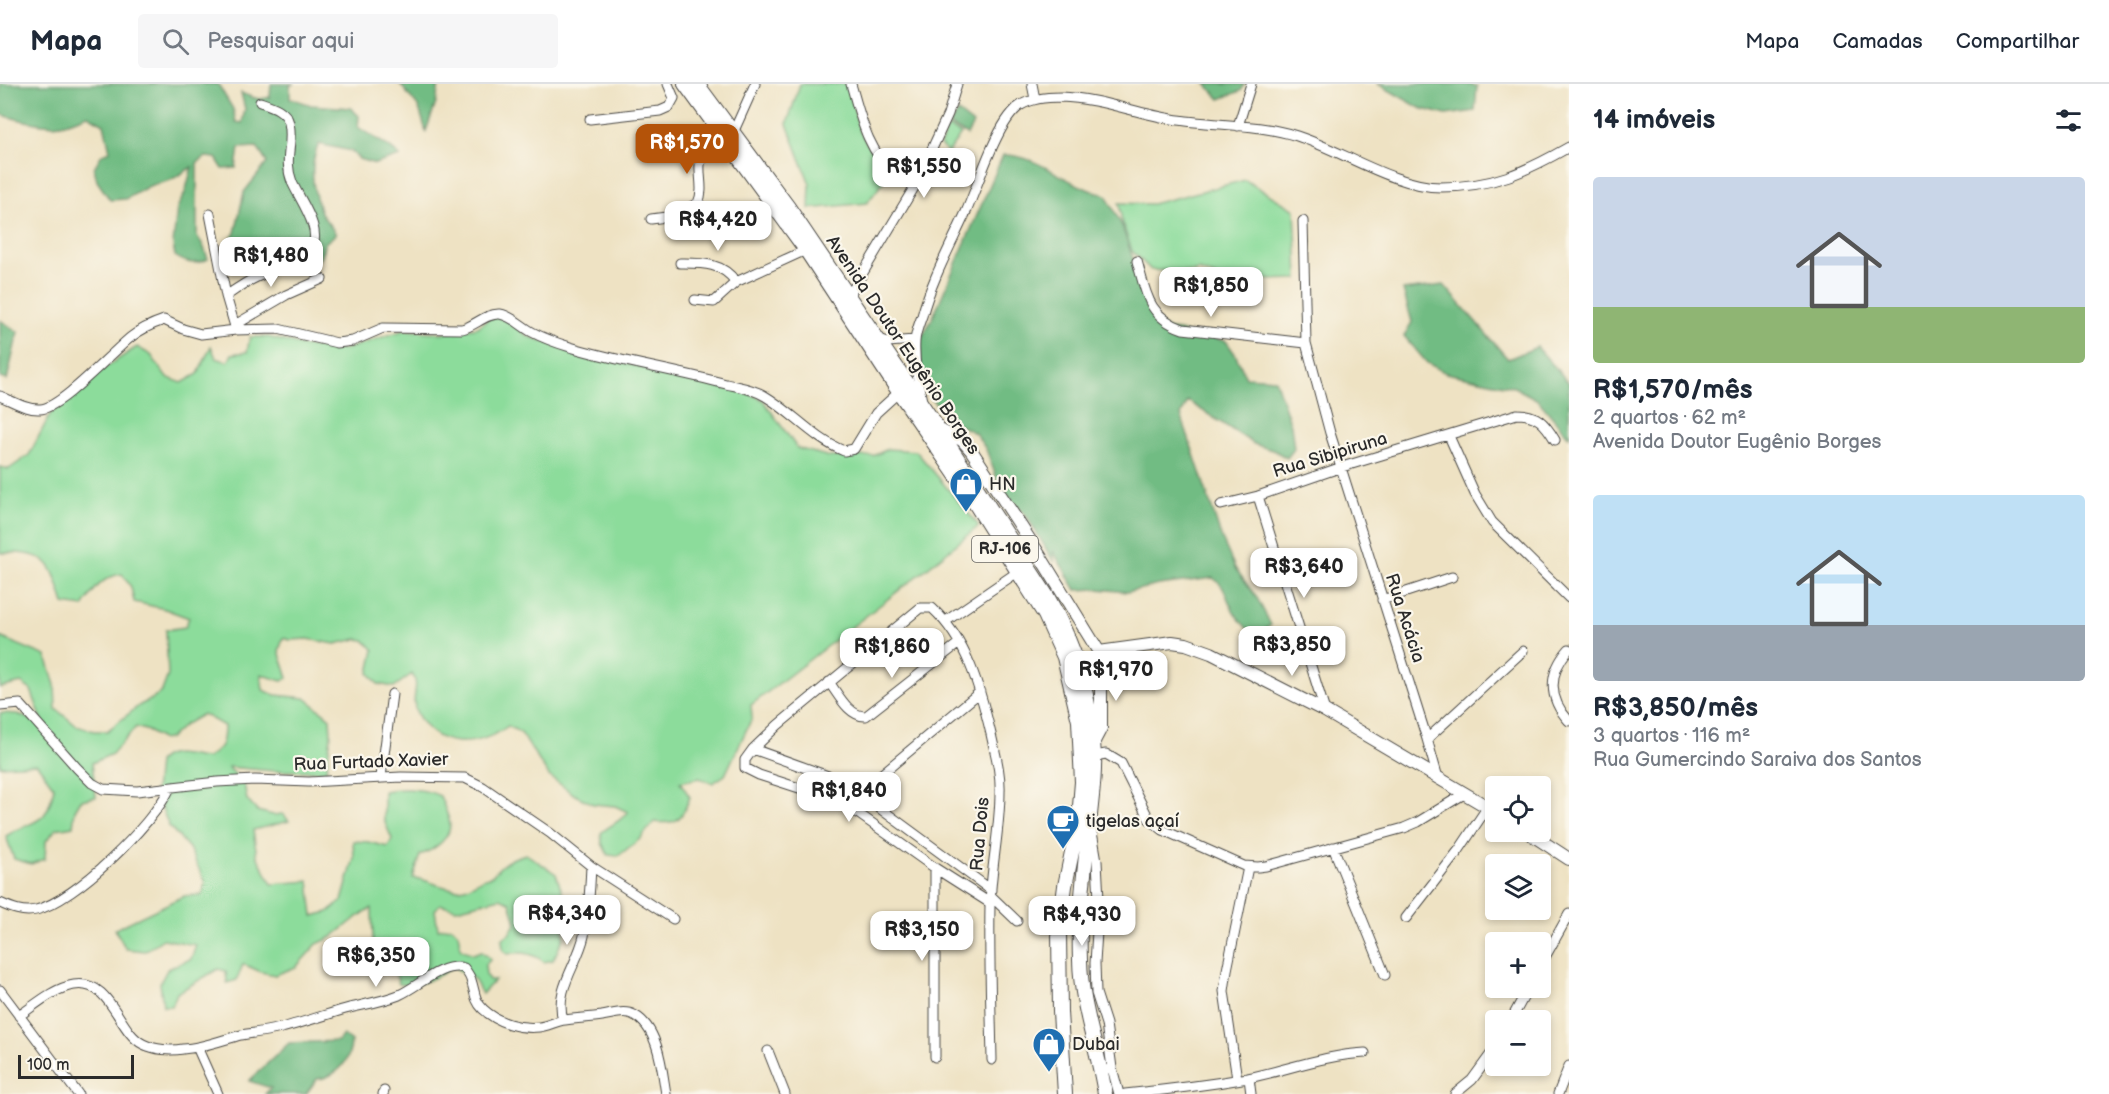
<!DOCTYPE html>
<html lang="pt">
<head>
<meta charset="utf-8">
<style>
	:root { --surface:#fff; --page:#f6f6f7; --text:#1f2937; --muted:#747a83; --line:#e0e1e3; --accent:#b45309 }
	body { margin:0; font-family:"Balsamiq Sans",sans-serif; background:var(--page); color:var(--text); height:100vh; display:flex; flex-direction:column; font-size:22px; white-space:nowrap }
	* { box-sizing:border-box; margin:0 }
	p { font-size:20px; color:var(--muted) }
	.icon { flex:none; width:33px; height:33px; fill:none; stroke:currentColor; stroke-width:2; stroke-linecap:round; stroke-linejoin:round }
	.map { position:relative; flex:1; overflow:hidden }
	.details { display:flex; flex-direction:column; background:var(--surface); width:540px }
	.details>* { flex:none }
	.fabs { position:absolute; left:1485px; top:692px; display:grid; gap:12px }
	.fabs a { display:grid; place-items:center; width:66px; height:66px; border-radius:6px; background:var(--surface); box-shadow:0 3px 9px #0003; font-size:30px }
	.scale { position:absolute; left:18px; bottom:15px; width:116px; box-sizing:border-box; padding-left:6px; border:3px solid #2b2b2b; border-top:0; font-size:16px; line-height:21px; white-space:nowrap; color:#2b2b2b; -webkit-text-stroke:4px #fbf7ec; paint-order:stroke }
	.price { position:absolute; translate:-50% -51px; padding:0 14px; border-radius:12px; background:#fff; color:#222; font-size:20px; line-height:39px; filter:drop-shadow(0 2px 3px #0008) }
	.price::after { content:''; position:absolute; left:50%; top:36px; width:18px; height:14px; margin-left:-9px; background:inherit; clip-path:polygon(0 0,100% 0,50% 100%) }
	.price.active { background:var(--accent); color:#fff }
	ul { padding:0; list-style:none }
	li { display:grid; align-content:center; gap:12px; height:318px; padding:0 24px }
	li span { display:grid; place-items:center; height:186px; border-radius:6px; color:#555 }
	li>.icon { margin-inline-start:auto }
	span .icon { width:108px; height:108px; fill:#fffc; stroke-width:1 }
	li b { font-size:26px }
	h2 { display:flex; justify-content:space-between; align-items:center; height:72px; padding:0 24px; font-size:26px }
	header { display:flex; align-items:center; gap:36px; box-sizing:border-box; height:84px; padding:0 30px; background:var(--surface); border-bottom:2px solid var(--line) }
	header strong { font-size:28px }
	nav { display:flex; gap:33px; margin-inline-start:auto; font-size:21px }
	.search { width:420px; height:54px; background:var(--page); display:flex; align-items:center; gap:15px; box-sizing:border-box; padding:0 21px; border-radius:6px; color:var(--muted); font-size:22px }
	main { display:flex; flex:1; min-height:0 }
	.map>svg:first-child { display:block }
	.green { fill:#8cdc9b; stroke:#5c8463; stroke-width:1.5 }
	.forest { fill:#71bc83; stroke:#4e7457; stroke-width:1.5 }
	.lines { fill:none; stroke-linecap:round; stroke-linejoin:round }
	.minor-casing { stroke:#484642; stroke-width:11 }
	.major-casing { stroke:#484642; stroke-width:14 }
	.highway-casing { stroke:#484642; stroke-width:16 }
	.minor { stroke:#fff; stroke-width:9 }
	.major { stroke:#fff; stroke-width:12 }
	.highway { stroke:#fff; stroke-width:14 }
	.labels { text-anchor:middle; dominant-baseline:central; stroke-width:4.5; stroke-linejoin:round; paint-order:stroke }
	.shield { fill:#fbf7ec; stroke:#696865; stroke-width:1.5 }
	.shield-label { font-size:16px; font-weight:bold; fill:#2b2b2b }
	.street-label { font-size:18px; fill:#2b2b2b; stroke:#fbf7ec }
	.poi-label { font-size:18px; fill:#2b2b2b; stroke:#fbf7ec; text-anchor:start }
</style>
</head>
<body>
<header>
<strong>Mapa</strong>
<div class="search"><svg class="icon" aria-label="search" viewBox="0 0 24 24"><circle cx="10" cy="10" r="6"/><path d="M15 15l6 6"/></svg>Pesquisar aqui</div>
<nav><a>Mapa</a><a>Camadas</a><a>Compartilhar</a></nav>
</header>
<main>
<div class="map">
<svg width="1569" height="1010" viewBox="0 0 1569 1010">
	<rect width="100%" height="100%" fill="#fbf7ec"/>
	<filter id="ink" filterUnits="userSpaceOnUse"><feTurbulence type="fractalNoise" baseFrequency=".0167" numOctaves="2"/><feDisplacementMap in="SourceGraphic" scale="12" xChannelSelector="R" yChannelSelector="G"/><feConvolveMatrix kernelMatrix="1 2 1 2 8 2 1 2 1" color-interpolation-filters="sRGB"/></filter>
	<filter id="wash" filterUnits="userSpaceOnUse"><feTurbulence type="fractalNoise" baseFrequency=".008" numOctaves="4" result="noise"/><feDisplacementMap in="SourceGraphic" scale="24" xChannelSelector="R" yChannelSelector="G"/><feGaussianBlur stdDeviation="1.35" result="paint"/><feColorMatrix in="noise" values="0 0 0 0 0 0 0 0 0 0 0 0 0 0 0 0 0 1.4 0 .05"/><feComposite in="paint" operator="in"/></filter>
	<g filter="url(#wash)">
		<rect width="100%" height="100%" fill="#eee2c3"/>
		<path class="green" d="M 800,0 L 848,0 L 859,46 L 887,93 L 867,119 L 809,125 L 810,100 L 787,40 Z
			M 948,43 L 961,50 L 948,69 L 940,61 Z
			M 1245,96 L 1295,126 L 1298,195 L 1226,197 L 1199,186 L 1193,188 L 1151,186 L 1132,167 L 1122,138 L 1119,119 L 1152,120 Z
			M 492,232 L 512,237 L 527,252 L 595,273 L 696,294 L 753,311 L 763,316 L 797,364 L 830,373 L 873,372 L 888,365 L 916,367 L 979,442 L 915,494 L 751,621 L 752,634 L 725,691 L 713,699 L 699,694 L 680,698 L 690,713 C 681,735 679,741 654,738 L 640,755 L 618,772 L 608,771 L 602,759 L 601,749 C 610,741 620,738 628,728 L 615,722 L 593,720 L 575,711 L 549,692 L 521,649 L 508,642 C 476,665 433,666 416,627 C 410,614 421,602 412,590 L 394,603 L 378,600 L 369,589 L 374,566 L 364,556 L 357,555 L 335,560 L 308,555 L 290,556 L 283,554 L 279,567 L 288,594 L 281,597 L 261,590 L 263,606 L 275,611 L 305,614 L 330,634 L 331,651 L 326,687 L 274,687 L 228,683 L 244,699 L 247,716 L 257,727 L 273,731 L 283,730 L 289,737 L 253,746 L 257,772 L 272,800 L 309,797 L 313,832 L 328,828 L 342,817 L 354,774 L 353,757 L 368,758 L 388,763 L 392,755 L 384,736 L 384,707 C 402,704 423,704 440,712 C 443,720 447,728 449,736 C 454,753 434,766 420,771 L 413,794 C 430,795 448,809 465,804 C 475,800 481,794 492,792 C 502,779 511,774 526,770 L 556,790 L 564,814 L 577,832 L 563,834 L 564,853 L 553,876 L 544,878 C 533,869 522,867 508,870 L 503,866 L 502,855 L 510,849 L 516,838 L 510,818 L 500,814 L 456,825 L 440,820 L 435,826 L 438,845 L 452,843 L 458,849 L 461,865 L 473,870 L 481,867 L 491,875 L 485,881 L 486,891 L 489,896 L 495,896 L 482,910 L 474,895 L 454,883 C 436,893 420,904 399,900 L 393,882 L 368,885 L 373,857 L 372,824 L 356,834 L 332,853 L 317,860 L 296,883 L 275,891 L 261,888 L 243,880 L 237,896 L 227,899 L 226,887 L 218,885 L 177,909 L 172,922 L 163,922 L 160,899 L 168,884 L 191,875 L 196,861 L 163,855 L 145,867 L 126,865 L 115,845 L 184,812 L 202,811 L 205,798 L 189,764 L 169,742 L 155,708 L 158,678 C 171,664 190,673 207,674 C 222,664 224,660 224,642 L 203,630 L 184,641 L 170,654 L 163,656 L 148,647 L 136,643 L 112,670 L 92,679 L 96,713 L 81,716 L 75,726 L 73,742 L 56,745 L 46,757 L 45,775 L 31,780 L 14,775 L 6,752 C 36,733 46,745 54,703 L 37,680 L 0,682 L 0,629 L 17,630 L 44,641 L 31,606 L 21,599 L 0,604 L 0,553 L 46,572 L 55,601 L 56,625 L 77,642 L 94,647 L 107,647 L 140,621 L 154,614 L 162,607 L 168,591 L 166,546 L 185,543 L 189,534 L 165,525 L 134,518 L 131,503 L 122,490 C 101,493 94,506 83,523 L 64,520 C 60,509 57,493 50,483 C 41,468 15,468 0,469 L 0,383 L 9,385 L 29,371 L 51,329 L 100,287 L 137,263 L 151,271 L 166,293 L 182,299 L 198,290 L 211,262 L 216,274 L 228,278 L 232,270 L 247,268 L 250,253 L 268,253 L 304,262 L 343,266 L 404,246 L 443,249 L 478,243 Z"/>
		<path class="forest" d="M 0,0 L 218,0 L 233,25 L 236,38 L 242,39 L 245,25 L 241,9 C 252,13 258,17 270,13 L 271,0 L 294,0 L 290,1 L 290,14 L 311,21 L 351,24 L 359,32 L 358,43 C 372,53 388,60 400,72 L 375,80 L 359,75 L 351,67 L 319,60 C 309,79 312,105 320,126 C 323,134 331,142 336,150 L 325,159 L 321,173 L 309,184 C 300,182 290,180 280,180 C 260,180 237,184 224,165 L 235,149 L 244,108 L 267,79 L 257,63 L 239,64 L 236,84 L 223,85 L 216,74 L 206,73 L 197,79 L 197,152 L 203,161 L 208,175 C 195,181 187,180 175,172 L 173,160 L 177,124 L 185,109 L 192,83 L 171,96 L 149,102 L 126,115 L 110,116 L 97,97 L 94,84 L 102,70 L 110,67 L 104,40 L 88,31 C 79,34 70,38 61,40 C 47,43 14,35 0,30 Z
			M 400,0 L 439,0 L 436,19 L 426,47 L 419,24 Z
			M 1206,0 L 1245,0 L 1241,7 L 1220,15 Z
			M 1378,0 L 1466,0 L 1477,2 L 1475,27 L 1446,31 L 1420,24 Z
			M 958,28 L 973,40 L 967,51 L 949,41 Z
			M 1003,71 C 1034,71 1055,91 1083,103 C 1090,107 1098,109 1106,111 L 1122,142 L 1152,231 L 1164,244 L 1226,257 L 1235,270 L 1246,293 L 1275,295 L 1291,341 L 1294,365 L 1287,374 L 1275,367 L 1254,360 L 1188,317 L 1181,331 L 1222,455 L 1235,484 L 1256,512 L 1271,541 L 1255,553 C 1246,543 1236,534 1231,522 C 1225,510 1225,502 1213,494 L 1159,501 L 1127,508 L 1098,505 L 1076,506 L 1053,467 L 1054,478 L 1026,431 L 1001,406 L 986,365 L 975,349 L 948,335 L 928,310 L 924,300 L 920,278 L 920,256 L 932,235 Z
			M 1444,201 L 1508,275 L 1537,263 L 1569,299 L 1569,353 L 1538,316 L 1514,303 L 1446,289 L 1427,279 L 1404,252 L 1412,238 L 1403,206 Z
			M 0,236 L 18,248 L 7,296 L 0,294 Z
			M 343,951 L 351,957 C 351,978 336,993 317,995 L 306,1010 L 265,1010 L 271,1004 L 249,997 L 289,959 L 338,957 Z"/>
	</g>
	<g filter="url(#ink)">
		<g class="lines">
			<g class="minor-casing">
				<path id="minor" d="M 851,0 C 860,31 868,69 895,90 C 901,95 909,98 915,102
					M 1032,0 L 1035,15
					M 590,35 L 660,27 L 669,23 L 674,14 L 668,0
					M 1238,42 L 1251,0
					M 733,49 L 755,0
					M 210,130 L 226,212 L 236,246
					M 651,135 L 674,132 L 698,119 C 704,106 699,94 700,81 C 702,68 711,57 719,47
					M 1303,137 L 1306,259 L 1330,349 L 1427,655 L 1438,694
					M 1137,177 C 1146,209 1148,233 1183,245 L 1306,259
					M 680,179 C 702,179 722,178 736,198
					M 226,212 C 236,205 246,198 257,193 C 274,185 298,181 310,166 C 325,148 299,115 292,98 C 283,75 294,59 289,39 C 286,26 272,22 260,18
					M 849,212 L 915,102 L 948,30 L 957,0
					M 695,216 L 714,218 L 736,198 L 806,166
					M 235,241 L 286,211 L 322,195
					M 876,254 L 888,258 L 915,256
					M 0,312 C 12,317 27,326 40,325 C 60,325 112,268 131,253 C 141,245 152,240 164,236 L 183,245 L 201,250 L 236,246 L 278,245 L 337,259 L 353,257 L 383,244 L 462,245 C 475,242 486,229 500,230 C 512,232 521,242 532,248 C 543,254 557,259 570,263 C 621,278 674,286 726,300 C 739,303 754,305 765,312 C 792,328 814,355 844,367 L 854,365 L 876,329 L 899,308
					M 922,317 C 918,297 914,278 915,258 C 915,250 919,240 922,232 C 932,195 950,163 966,128 C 978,102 997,36 1021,21 C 1033,14 1047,13 1061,13 C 1098,14 1135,29 1172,35 C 1213,42 1256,39 1297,52 C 1341,66 1395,103 1441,103 C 1493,103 1525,88 1569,63
					M 1449,352 L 1475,410 L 1492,438 L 1569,514
					M 1258,412 L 1325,627
					M 1221,421 L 1258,412 L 1342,383 L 1517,330 C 1537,330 1545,339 1555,356
					M 1382,516 L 1452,493
					M 946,537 L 1019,487
					M 1569,565 C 1549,588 1547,613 1569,637
					M 829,598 C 838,610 849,633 866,632 L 959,559
					M 0,622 L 20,620 L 77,684 L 92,699 L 103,705 L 137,707 L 217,698 L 255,696 L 309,698 L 401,693 L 465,694 L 483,703 L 550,749 L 591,782 L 673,835
					M 1427,655 L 1523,567
					M 753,665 L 828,692 L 859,709 L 991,806
					M 1094,672 L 1106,670 L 1121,679 L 1149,735 L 1163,746 L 1244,782 L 1258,783 L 1266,782 L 1404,744 L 1418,738 L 1464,710
					M 381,693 L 392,610
					M 849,723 L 859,709 L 980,608
					M 1092,748 L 1097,777 L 1099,816 L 1095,879 L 1096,909 L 1106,940 L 1112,984
					M 1333,763 L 1385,891
					M 935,784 L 935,973
					M 991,812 L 1017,837
					M 0,819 C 11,824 23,829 36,826 C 75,817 152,741 170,704
					M 990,819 L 935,784 L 849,723 L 830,714 L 759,691 L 745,684 L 745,676 L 753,665 L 778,641 L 920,524 L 932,524 C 967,556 980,604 991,650 C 995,669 1001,688 1000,708 C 1000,746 991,783 990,821 C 989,873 991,925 992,976
					M 1406,834 L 1459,766 L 1487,724
					M 1540,882 L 1569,830
					M 0,906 L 78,1010
					M 19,932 C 35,921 54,904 74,901 C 112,895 117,947 143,960 C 155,966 171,967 183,965 C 202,964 222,956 241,951 C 254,949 268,947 281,944 C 301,939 322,932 342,926 C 361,921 381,918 399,911 C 419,902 442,878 464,884 C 467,888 470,892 471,896 C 475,907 474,916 483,925 C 498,939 519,945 539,943 C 548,942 556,937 565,936 C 578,934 590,934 602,932 C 612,930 625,926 634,931 C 659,944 662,986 666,1010
					M 563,936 C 554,906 578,880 584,852 C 589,828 590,805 591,782
					M 1511,936 L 1529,903
					M 197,963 L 218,1010
					M 768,967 L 785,1010
					M 1109,985 L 1112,984 L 1119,1010
					M 1249,994 L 1251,1010
					M 1237,995 L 1224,907 L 1227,886 L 1248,783
					M 383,1010 L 384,1007
					M 1125,1010 C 1166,1006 1207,1001 1248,994 C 1287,986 1325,971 1365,969
					M 1455,1010 L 1472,996 L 1496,963
					M 1558,1010 L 1569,982"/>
			</g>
			<g class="major-casing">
				<path id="major" d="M 939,346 L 962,356 L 971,366 L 1035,464 L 1099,568 L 1101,596 L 1101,644 L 1093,659
					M 1099,568 L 1172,558 L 1186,560 L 1211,569 L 1325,627 L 1496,728
					M 1526,747 L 1569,775"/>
			</g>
			<g class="highway-casing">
				<path id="highway" d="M 685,0 L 806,166 L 899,308 L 973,416 L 1045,531 L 1064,573 L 1079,637 L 1082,698 L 1079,734 L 1065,802 L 1059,848 L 1060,928 L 1065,1010
					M 697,0 L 788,123 L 939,346 L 1047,512 C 1075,560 1092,616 1094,672 C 1095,691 1092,711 1090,731 C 1086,779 1078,827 1080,876 C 1081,923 1098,964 1105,1010"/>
			</g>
			<use href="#minor" class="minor"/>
			<use href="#major" class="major"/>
			<use href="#highway" class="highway"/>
		</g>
	</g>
	<defs>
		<g id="shop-pin" transform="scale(1.725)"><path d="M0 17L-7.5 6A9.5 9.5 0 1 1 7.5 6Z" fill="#1f6fb2" stroke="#fbf7ec"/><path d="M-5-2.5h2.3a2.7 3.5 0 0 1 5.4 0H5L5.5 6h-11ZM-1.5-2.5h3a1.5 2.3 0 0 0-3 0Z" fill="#fff"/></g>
		<g id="cafe-pin" transform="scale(1.725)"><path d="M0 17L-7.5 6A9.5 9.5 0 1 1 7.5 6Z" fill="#1f6fb2" stroke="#fbf7ec"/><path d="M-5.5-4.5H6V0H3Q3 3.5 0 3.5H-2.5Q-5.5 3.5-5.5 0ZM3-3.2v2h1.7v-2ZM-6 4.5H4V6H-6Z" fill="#fff"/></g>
	</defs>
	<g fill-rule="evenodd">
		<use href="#shop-pin" x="966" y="400"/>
		<use href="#cafe-pin" x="1063" y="737"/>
		<use href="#shop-pin" x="1049" y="960"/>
	</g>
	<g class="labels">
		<rect class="shield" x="972" y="452" width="66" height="26" rx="4.5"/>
		<g class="shield-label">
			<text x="1005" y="465">RJ-106</text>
		</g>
		<g class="street-label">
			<text transform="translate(903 261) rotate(56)">Avenida Doutor Eugênio Borges</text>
			<text transform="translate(1330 371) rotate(-17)">Rua Sibipiruna</text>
			<text transform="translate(1405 534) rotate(72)">Rua Acácia</text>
			<text transform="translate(371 678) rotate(-2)">Rua Furtado Xavier</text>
			<text transform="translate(980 750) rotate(-85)">Rua Dois</text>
		</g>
		<g class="poi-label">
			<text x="989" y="400">HN</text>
			<text x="1086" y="737">tigelas açaí</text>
			<text x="1072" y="960">Dubai</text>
		</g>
	</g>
</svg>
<div class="fabs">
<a><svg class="icon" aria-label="locate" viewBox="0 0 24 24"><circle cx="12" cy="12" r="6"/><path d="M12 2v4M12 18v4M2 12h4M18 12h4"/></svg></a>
<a><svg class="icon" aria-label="layers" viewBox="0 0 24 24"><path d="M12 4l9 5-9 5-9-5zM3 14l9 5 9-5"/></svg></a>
<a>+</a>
<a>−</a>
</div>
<div class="scale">100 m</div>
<b class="price active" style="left:687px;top:91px">R$1,570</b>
<b class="price" style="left:924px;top:115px">R$1,550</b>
<b class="price" style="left:718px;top:168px">R$4,420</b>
<b class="price" style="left:271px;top:204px">R$1,480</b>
<b class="price" style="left:1211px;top:234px">R$1,850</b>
<b class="price" style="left:1304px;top:515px">R$3,640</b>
<b class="price" style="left:1292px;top:593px">R$3,850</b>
<b class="price" style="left:892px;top:595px">R$1,860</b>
<b class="price" style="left:1116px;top:618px">R$1,970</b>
<b class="price" style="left:849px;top:739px">R$1,840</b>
<b class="price" style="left:567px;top:862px">R$4,340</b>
<b class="price" style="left:1082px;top:863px">R$4,930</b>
<b class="price" style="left:922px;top:878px">R$3,150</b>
<b class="price" style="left:376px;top:904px">R$6,350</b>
</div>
<section class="details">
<h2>14 imóveis<svg class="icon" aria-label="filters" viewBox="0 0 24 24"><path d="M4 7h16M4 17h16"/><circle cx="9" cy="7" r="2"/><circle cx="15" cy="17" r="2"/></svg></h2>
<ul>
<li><span style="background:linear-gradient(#c9d6e8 70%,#8fb573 0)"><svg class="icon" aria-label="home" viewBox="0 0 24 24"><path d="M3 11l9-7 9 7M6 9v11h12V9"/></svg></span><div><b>R$1,570/mês</b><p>2 quartos · 62 m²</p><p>Avenida Doutor Eugênio Borges</p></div></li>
<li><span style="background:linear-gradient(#bfe0f5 70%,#9aa5b1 0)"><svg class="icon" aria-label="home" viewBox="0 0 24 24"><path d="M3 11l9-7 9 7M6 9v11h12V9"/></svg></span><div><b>R$3,850/mês</b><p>3 quartos · 116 m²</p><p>Rua Gumercindo Saraiva dos Santos</p></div></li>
</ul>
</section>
</main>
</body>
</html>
